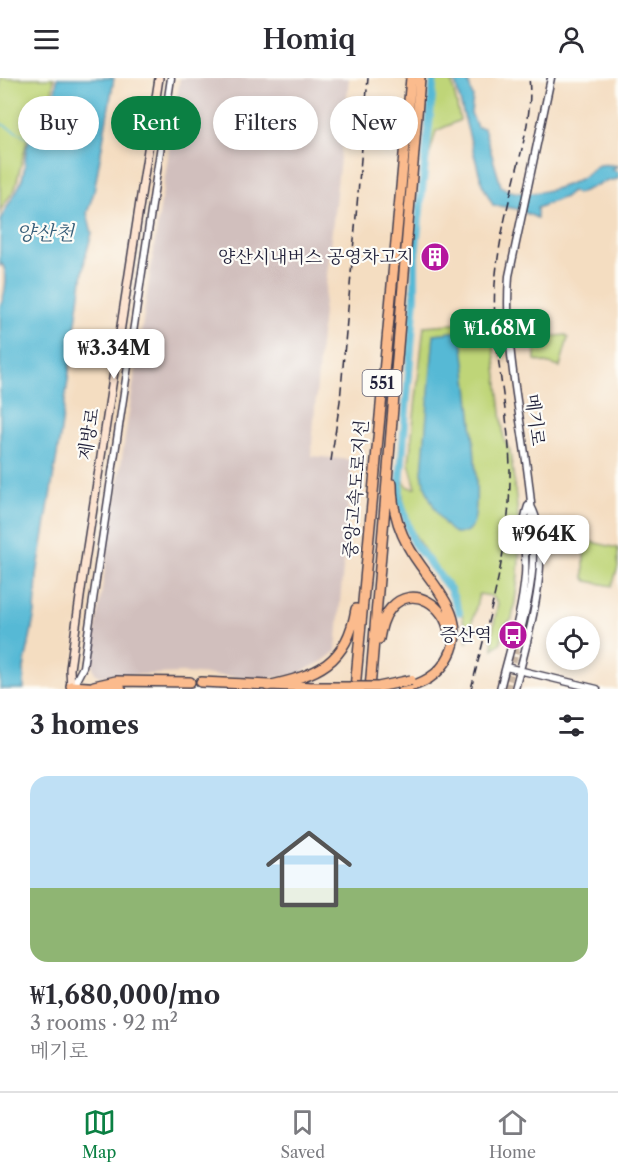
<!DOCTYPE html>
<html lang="en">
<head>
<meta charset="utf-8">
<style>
	:root { --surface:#fff; --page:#f2f2f3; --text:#2b2b33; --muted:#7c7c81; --line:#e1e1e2; --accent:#0b8043 }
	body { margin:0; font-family:"Libre Caslon Text","Noto Serif KR",serif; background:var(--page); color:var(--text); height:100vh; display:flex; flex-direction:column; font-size:22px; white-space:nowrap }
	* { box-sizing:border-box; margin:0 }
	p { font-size:20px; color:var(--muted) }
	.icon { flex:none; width:33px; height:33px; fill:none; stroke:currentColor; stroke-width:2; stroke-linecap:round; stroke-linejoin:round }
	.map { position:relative; height:611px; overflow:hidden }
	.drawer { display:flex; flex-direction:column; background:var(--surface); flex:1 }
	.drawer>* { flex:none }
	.banner { position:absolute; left:18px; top:18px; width:582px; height:54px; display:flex; gap:12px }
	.fabs { position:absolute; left:546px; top:538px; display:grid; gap:12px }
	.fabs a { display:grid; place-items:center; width:54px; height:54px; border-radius:50%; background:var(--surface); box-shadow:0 3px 9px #0003; font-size:30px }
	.price { position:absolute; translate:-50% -51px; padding:0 14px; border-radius:12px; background:#fff; color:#222; font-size:20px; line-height:39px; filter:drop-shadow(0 2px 3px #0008) }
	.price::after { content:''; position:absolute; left:50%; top:36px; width:18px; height:14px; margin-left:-9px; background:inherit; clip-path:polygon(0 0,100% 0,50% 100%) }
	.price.current { background:var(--accent); color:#fff }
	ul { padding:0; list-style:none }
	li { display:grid; align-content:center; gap:12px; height:318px; padding:0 30px }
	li+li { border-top:2px solid var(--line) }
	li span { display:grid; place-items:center; height:186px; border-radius:18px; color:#555 }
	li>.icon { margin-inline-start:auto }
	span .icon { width:108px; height:108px; fill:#fffc; stroke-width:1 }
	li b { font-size:26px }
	h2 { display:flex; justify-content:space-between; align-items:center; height:72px; padding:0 30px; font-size:26px }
	.pill { padding:0 21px; border-radius:27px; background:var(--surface); box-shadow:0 3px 9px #0003; font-size:21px; line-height:54px }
	.pill.current { background:var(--accent); color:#fff }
	header { display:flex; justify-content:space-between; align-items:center; height:78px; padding:0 30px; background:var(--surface); font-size:27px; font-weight:600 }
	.menu { display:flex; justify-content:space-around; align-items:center; height:84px; border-top:2px solid var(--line); background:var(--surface); font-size:16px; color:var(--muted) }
	.menu a { display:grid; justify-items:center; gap:3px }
	.menu .current { color:var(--accent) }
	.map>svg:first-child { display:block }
	.industrial { fill:#d1bfbd }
	.green { fill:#bfd578; stroke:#707c5a; stroke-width:1.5 }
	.water { fill:#56b9d5; stroke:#3c6e88; stroke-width:1.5 }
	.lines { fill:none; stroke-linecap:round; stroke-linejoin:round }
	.stream { stroke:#56b9d5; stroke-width:1.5 }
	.river { stroke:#56b9d5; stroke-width:8 }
	.tertiary-tunnel { stroke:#cab8a6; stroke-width:6; stroke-dasharray:6 3; stroke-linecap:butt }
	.tertiary-casing { stroke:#423e4f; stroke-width:9 }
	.secondary-casing { stroke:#423e4f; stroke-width:10 }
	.motorway-casing { stroke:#423e4f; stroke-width:12 }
	.tertiary { stroke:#fff; stroke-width:6 }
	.secondary { stroke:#fde4d1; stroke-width:7 }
	.motorway { stroke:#fbbb8d; stroke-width:9 }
	.rail { stroke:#22223b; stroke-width:1.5; stroke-dasharray:9 4.5; stroke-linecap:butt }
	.motorway-bridge-casing { stroke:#423e4f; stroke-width:12; stroke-linecap:butt }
	.motorway-bridge { stroke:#fbbb8d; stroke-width:9 }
	.labels { text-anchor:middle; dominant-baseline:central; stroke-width:4.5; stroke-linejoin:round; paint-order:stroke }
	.shield { fill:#fdfcf7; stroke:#646373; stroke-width:1.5 }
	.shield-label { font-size:16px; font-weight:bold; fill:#22223b }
	.poi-label { font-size:18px; fill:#22223b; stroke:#fdfcf7; text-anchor:end }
	.street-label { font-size:18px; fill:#22223b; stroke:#fdfcf7 }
	.water-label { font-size:20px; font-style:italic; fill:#375e79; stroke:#fdfcf7 }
</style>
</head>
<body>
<header><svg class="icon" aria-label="menu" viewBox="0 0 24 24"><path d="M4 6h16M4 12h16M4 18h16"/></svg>Homiq<svg class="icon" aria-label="person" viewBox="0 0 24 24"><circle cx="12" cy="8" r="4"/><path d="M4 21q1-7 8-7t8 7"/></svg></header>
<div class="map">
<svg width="618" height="611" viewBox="0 0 618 611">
	<rect width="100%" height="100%" fill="#fdfcf7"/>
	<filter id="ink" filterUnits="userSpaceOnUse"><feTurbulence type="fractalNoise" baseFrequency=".0167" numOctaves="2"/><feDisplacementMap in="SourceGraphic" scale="12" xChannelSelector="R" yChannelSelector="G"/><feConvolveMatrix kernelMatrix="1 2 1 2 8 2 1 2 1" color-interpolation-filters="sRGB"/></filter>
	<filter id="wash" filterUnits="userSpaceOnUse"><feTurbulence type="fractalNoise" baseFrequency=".008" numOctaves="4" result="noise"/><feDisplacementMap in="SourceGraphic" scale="24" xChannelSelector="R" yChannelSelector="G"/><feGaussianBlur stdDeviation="1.35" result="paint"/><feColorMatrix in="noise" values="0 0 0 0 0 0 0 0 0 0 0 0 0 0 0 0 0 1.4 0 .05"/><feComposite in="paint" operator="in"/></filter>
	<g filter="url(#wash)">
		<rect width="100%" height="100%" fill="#f4ddc1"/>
		<path class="industrial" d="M 180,0 L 349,0 L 323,233 L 311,378 L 352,382 L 336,573 L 323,583 L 295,597 L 264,601 L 184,595 L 99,598 L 95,595 L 91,583 Z"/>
		<path class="green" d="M 0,0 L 54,0 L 51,23 L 29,54 L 15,111 L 1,131 L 0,137 Z
			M 435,0 L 451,0 L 460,42 L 436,53 L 428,82 Z
			M 479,244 L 491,245 L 504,362 L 510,373 C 519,435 524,479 512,541 L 504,548 L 501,564 L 493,571 L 492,556 L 498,525 L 491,518 L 479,516 L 467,565 C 464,546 462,524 450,507 C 423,471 401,449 402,400 L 408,409 L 416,410 L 409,385 L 424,248 Z
			M 566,257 L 568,260 L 560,289 L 535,282 L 535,260 Z
			M 587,463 L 618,470 L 618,489 L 612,508 L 587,503 L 584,499 L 584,465 Z"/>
		<path class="water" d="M 57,0 L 114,0 L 94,114 L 87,135 L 92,155 L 85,180 L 60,359 L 37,497 L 35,535 L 24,590 L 24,611 L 0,611 L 0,228 C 5,217 9,197 2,186 L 0,188 C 0,174 0,155 1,142 C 7,124 22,111 24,92 C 26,81 24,72 30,61 C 41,36 55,30 57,0 Z
			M 454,0 L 467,0 L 473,19 L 471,35 L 477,49 L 484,50 L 501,108 C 521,123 563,111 583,99 C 588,96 593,89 599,87 C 604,86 613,87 618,88 L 611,91 L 618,94 L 618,101 L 606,103 L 577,116 L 572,113 L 567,118 L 537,130 L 537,140 L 517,131 L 493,127 L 482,106 Z
			M 461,253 C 465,285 485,426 472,448 C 468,454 464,455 457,456 C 441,450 424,411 422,395 L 434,256 Z"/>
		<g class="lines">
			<path class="stream" d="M 0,45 L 30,61"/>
			<path class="river" d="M 434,0 L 415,178 L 415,219 L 399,419 L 413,464 L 450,511 L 459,534"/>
		</g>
	</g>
	<g filter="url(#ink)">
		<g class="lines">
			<path class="tertiary-tunnel" d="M 507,611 L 522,548"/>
			<g class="tertiary-casing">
				<path id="tertiary" d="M 522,548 C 528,524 533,501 533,476 C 535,383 502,291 509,198 L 551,0
					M 514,553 L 521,558 L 529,555
					M 506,589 L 597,611
					M 72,610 L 83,589 L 171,0
					M 500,611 C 509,574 522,536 525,497 C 527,474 520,450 528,428
					M 515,611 C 527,564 555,473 531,428"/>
			</g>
			<g class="secondary-casing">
				<path id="secondary" d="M 71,611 L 70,591 L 85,483 L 159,0"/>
			</g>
			<g class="motorway-casing">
				<path id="motorway" d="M 392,406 C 392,428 397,448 408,468 C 426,502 471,536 449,578 C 439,598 422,606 402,611
					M 379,561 C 381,550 383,539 391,530 C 413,505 446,528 449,555
					M 201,604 L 314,609
					M 71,608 L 121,611
					M 94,608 L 116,603 L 190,604
					M 267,608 C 317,597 347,586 356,531
					M 355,611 L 411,0
					M 370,611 L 420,0"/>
			</g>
			<use href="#tertiary" class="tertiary"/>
			<use href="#secondary" class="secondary"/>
			<use href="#motorway" class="motorway"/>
			<path class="rail" d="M 331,383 L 340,323 L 368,0
				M 471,611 C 489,539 511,467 510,392 C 509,330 491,268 495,206 C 498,171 505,137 514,103 C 522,70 533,34 529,0"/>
			<g class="motorway-bridge-casing">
				<path id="motorway-bridge" d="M 314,609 L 378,609 L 411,602"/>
			</g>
			<use href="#motorway-bridge" class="motorway-bridge"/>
		</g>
	</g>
	<defs>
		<g id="building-disc" transform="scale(1.5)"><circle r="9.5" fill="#b5179e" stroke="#fdfcf7"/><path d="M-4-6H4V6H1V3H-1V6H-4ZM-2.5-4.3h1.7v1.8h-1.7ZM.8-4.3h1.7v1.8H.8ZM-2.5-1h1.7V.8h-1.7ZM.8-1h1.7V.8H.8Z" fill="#fff"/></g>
		<g id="bus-disc" transform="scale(1.5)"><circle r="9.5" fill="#b5179e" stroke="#fdfcf7"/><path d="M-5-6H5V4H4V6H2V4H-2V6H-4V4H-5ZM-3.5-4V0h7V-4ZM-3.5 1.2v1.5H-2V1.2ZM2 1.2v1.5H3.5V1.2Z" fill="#fff"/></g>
	</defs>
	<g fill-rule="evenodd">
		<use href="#building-disc" x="435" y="179"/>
		<use href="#bus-disc" x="513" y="557"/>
	</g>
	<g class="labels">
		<rect class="shield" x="362.5" y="292" width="39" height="26" rx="4.5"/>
		<g class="shield-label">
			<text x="382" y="305">551</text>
		</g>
		<g class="poi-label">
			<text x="414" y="179">양산시내버스 공영차고지</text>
			<text x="492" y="557">증산역</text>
		</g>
		<g class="street-label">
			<text transform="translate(535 342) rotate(83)">메기로</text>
			<text transform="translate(89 356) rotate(-81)">제방로</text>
			<text transform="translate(356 411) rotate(-85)">중앙고속도로지선</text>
		</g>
		<g class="water-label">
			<text x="45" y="155">양산천</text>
		</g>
	</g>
</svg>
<div class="fabs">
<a><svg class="icon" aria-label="locate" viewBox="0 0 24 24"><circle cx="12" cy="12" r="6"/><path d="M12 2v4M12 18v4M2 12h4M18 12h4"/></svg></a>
</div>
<b class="price current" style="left:500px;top:282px">₩1.68M</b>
<b class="price" style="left:114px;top:302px">₩3.34M</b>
<b class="price" style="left:544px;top:488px">₩964K</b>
<div class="banner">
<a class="pill">Buy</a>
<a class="pill current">Rent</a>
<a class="pill">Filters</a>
<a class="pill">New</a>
</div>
</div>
<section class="drawer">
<h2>3 homes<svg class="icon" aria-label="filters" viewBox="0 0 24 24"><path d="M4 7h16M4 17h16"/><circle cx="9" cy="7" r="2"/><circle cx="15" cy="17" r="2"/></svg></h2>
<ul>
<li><span style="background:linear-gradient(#bfe0f5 60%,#8fb573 0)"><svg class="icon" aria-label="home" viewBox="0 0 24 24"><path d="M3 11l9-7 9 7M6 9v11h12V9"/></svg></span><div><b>₩1,680,000/mo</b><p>3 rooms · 92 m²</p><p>메기로</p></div></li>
</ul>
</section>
<nav class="menu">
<a class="current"><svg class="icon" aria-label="map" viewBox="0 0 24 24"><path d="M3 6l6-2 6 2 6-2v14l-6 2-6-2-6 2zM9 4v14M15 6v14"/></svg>Map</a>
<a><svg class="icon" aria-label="saved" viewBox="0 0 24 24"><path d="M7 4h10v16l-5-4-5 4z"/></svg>Saved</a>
<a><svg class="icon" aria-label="home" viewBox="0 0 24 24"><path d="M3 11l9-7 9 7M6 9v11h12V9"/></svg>Home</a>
</nav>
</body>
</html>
